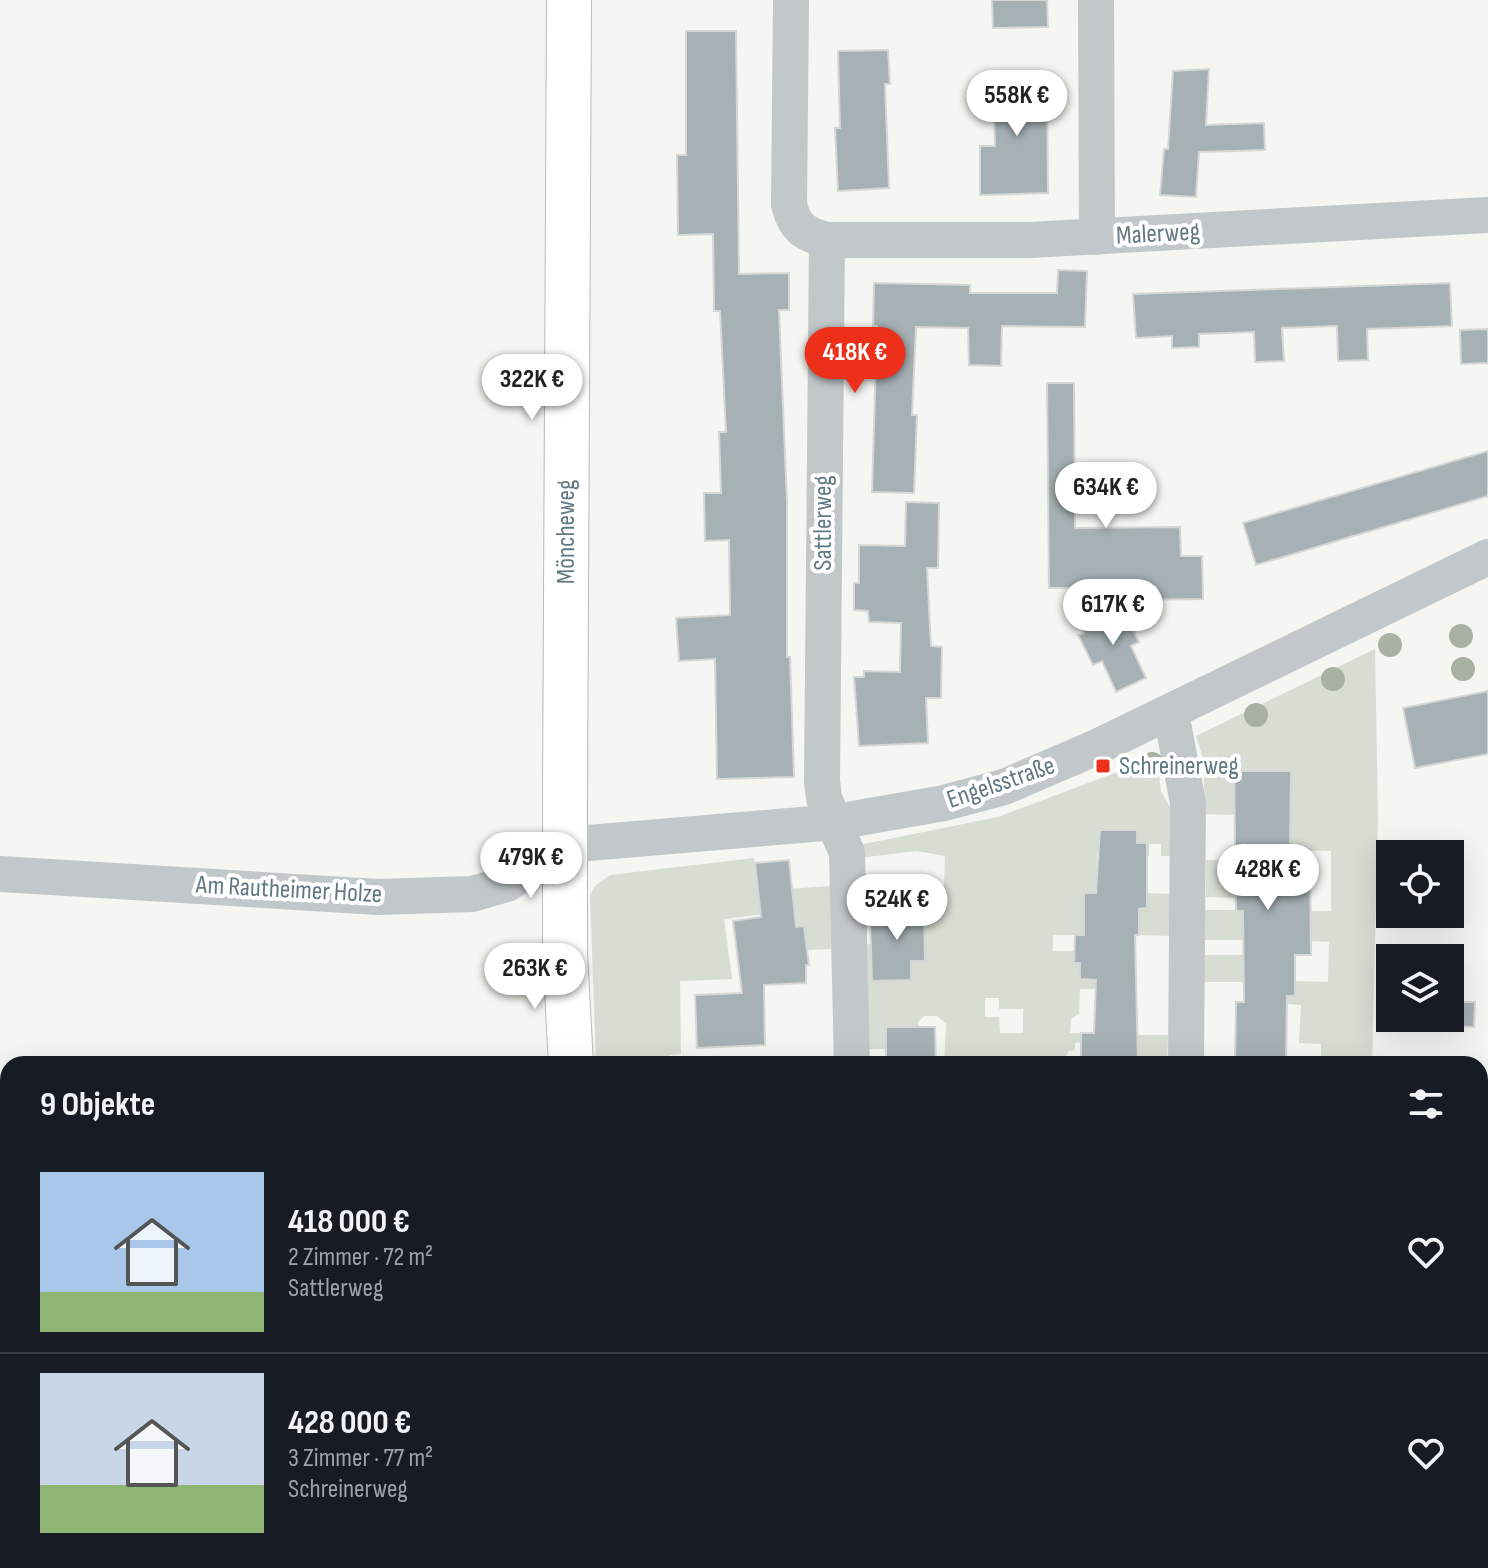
<!DOCTYPE html>
<html lang="de">
<head>
<meta charset="utf-8">
<style>
	:root { --surface:#171b24; --page:#20242c; --text:#f1f3f6; --muted:#9ea1a6; --line:#363941; --accent:#ed3019 }
	body { margin:0; font-family:"Sofia Sans Condensed",sans-serif; background:var(--page); color:var(--text); height:100vh; display:flex; flex-direction:column; font-size:30px; white-space:nowrap }
	* { box-sizing:border-box; margin:0 }
	p { font-size:26px; color:var(--muted) }
	.icon { flex:none; width:44px; height:44px; fill:none; stroke:currentColor; stroke-width:2; stroke-linecap:round; stroke-linejoin:round }
	.map { position:relative; flex:1; overflow:hidden }
	.drawer { position:absolute; left:0px; top:1056px; width:1488px; height:512px; display:flex; flex-direction:column; background:var(--surface); border-radius:24px 24px 0 0; box-shadow:0 8px 32px #0002 }
	.drawer>* { flex:none }
	.controls { position:absolute; left:1376px; top:840px; display:grid; gap:16px }
	.controls a { display:grid; place-items:center; width:88px; height:88px; border-radius:0px; background:var(--surface); box-shadow:0 8px 32px #0002; font-size:40px }
	.price { position:absolute; translate:-50% -68px; padding:0 18px; border-radius:28px; background:#fff; color:#222; font-size:26px; line-height:52px; filter:drop-shadow(0 2px 4px #0008) }
	.price::after { content:''; position:absolute; left:50%; top:48px; width:24px; height:18px; margin-left:-12px; background:inherit; clip-path:polygon(0 0,100% 0,50% 100%) }
	.price.current { background:var(--accent); color:#fff }
	ul { padding:0; list-style:none }
	li { display:flex; align-items:center; gap:24px; height:200px; padding:0 40px }
	li+li { border-top:2px solid var(--line) }
	li span { display:grid; place-items:center; flex:none; width:224px; height:160px; border-radius:0px; color:#555 }
	li>.icon { margin-inline-start:auto }
	span .icon { width:96px; height:96px; fill:#fffc; stroke-width:1 }
	li b { font-size:34px }
	h2 { display:flex; justify-content:space-between; align-items:center; height:96px; padding:0 40px; font-size:34px }
	.map>svg:first-child { display:block }
	.green { fill:#d7ddd2; fill-rule:evenodd }
	.building { fill:#a6b1b5; stroke:#d6d6d4; stroke-width:2 }
	.lines { fill:none; stroke-linecap:round; stroke-linejoin:round }
	.major-casing { stroke:#b5babd; stroke-width:46 }
	.minor { stroke:#c2c7c9; stroke-width:36 }
	.major { stroke:#fff; stroke-width:44 }
	.tree { fill:#a9b2a2 }
	.poi-dot { fill:#ed3019; stroke:#fff; stroke-width:3 }
	.labels { text-anchor:middle; dominant-baseline:central; stroke-width:8; stroke-linejoin:round; paint-order:stroke }
	.street-label { font-size:26px; fill:#627984; stroke:#fff }
	.poi-label { font-size:26px; fill:#627984; stroke:#fff; text-anchor:start }
</style>
</head>
<body>
<div class="map">
<svg width="1488" height="1568" viewBox="0 0 1488 1568">
	<rect width="100%" height="100%" fill="#f5f5f1"/>
	<path class="green" d="M 1375,649 L 1378,817 L 1372,1064 L 1321,1064 L 1321,1044 L 1299,1043 L 1301,1005 L 1288,1004 L 1288,996 L 1295,995 L 1295,981 L 1328,982 L 1329,942 L 1311,941 L 1310,928 L 1284,911 L 1331,911 L 1331,851 L 1290,850 L 1290,771 L 1234,771 L 1234,815 L 1204,814 L 1204,761 L 1196,736 Z
		M 1157,757 L 1161,791 L 1171,809 L 1172,856 L 1161,856 L 1161,844 L 1149,844 L 1149,856 L 1097,852 L 1096,893 L 1084,893 L 1084,929 L 1097,935 L 1053,935 L 1053,951 L 1074,951 L 1074,963 L 1081,963 L 1081,979 L 1099,980 L 1099,989 L 1080,989 L 1079,1014 L 1071,1019 L 1070,1033 L 1081,1033 L 1081,1042 L 1075,1043 L 1075,1050 L 1069,1051 L 1061,1064 L 944,1064 L 946,1024 L 937,1016 L 924,1016 L 918,1022 L 919,1027 L 886,1049 L 865,1049 L 862,945 L 871,944 L 872,981 L 911,980 L 911,961 L 925,961 L 924,905 L 904,905 L 904,884 L 934,880 L 944,886 L 945,856 L 917,851 L 859,858 L 859,845 L 998,817 ZM 985,998 L 999,998 L 999,1009 L 1023,1009 L 1023,1033 L 1000,1033 L 999,1017 L 985,1017 Z
		M 754,858 L 758,891 L 830,886 L 832,949 L 807,950 L 804,926 L 797,926 L 795,914 L 767,918 L 765,914 L 724,919 L 732,979 L 680,981 L 681,1054 L 669,1055 L 669,1064 L 596,1064 L 590,895 L 596,885 L 610,875 Z
		M 1206,860 L 1236,860 L 1236,898 L 1206,897 Z
		M 1147,893 L 1170,894 L 1170,936 L 1139,935 L 1139,909 L 1147,908 Z
		M 1198,910 L 1243,910 L 1243,940 L 1198,940 Z
		M 1197,955 L 1243,955 L 1243,982 L 1197,982 Z
		M 1138,1035 L 1168,1035 L 1167,1064 L 1138,1064 Z
		M 1480,1321 L 1488,1321 L 1488,1568 L 631,1568 L 631,1560 L 1480,1560 Z"/>
	<path class="building" d="M 992,0 L 1047,0 L 1048,27 L 993,28 Z
		M 686,31 L 736,31 L 739,274 L 789,273 L 789,310 L 779,310 L 787,503 L 787,657 L 790,657 L 794,777 L 717,779 L 715,659 L 679,661 L 676,618 L 730,615 L 729,540 L 705,541 L 704,493 L 721,493 L 719,432 L 726,432 L 720,311 L 714,311 L 713,234 L 678,235 L 677,155 L 686,155 Z
		M 888,50 L 890,84 L 885,84 L 889,188 L 838,191 L 835,128 L 840,128 L 838,51 Z
		M 1209,69 L 1206,125 L 1264,123 L 1265,150 L 1199,152 L 1196,197 L 1160,195 L 1164,149 L 1168,149 L 1173,71 Z
		M 1047,75 L 1048,193 L 980,195 L 980,146 L 995,146 L 993,77 Z
		M 1058,270 L 1087,271 L 1085,327 L 1002,326 L 1001,366 L 969,365 L 968,328 L 916,327 L 912,415 L 917,415 L 914,493 L 872,492 L 877,326 L 873,326 L 874,283 L 970,285 L 970,293 L 1057,293 Z
		M 1450,283 L 1452,326 L 1367,329 L 1368,360 L 1338,361 L 1337,326 L 1282,328 L 1284,361 L 1255,362 L 1254,332 L 1199,334 L 1199,347 L 1172,348 L 1172,336 L 1136,338 L 1133,294 Z
		M 1488,329 L 1488,363 L 1461,364 L 1460,330 Z
		M 1047,383 L 1074,383 L 1075,528 L 1180,527 L 1181,556 L 1202,556 L 1203,599 L 1130,600 L 1156,587 L 1049,588 Z
		M 1488,451 L 1488,496 L 1256,565 L 1243,523 Z
		M 906,502 L 939,503 L 938,568 L 927,568 L 931,646 L 942,647 L 941,698 L 926,698 L 928,743 L 859,746 L 854,677 L 864,677 L 864,671 L 900,672 L 901,623 L 869,622 L 868,611 L 854,610 L 854,583 L 859,583 L 859,545 L 905,546 Z
		M 1121,605 L 1139,642 L 1131,646 L 1146,678 L 1116,692 L 1102,661 L 1093,665 L 1078,635 L 1084,633 L 1080,625 Z
		M 1488,691 L 1488,754 L 1415,768 L 1403,708 Z
		M 1234,771 L 1291,771 L 1290,850 L 1310,850 L 1311,955 L 1295,955 L 1295,996 L 1287,996 L 1286,1064 L 1235,1064 L 1236,1002 L 1244,1002 L 1243,911 L 1236,911 Z
		M 1100,830 L 1137,830 L 1137,843 L 1147,843 L 1147,908 L 1139,909 L 1139,935 L 1135,935 L 1138,1064 L 1081,1064 L 1081,1033 L 1094,1033 L 1096,980 L 1080,979 L 1080,963 L 1074,963 L 1075,935 L 1084,935 L 1084,893 L 1096,893 Z
		M 789,860 L 796,927 L 804,926 L 809,965 L 806,965 L 806,983 L 764,985 L 765,1045 L 697,1048 L 695,995 L 742,993 L 733,921 L 761,917 L 755,863 Z
		M 904,905 L 924,905 L 925,961 L 911,961 L 911,980 L 872,981 L 870,920 L 884,919 L 884,906 Z
		M 1450,1002 L 1475,1002 L 1474,1027 L 1449,1026 Z
		M 886,1027 L 935,1027 L 936,1064 L 886,1064 Z"/>
	<g class="lines">
		<g class="major-casing">
			<path id="major" d="M 569,0 L 565,799 L 565,954 L 571,1064
				M 598,1568 L 599,1560"/>
		</g>
		<path class="minor" d="M 791,0 L 789,205 C 795,228 804,234 827,240 L 822,781 L 824,798 L 847,853 L 852,1064
			M 1096,0 L 1097,237
			M 827,240 L 1030,240 L 1488,215
			M 1171,713 L 1188,803 L 1186,1064
			M 0,874 L 378,897 L 472,894 L 507,884 L 565,845 L 836,822 L 944,803 L 1004,787 L 1097,747 L 1488,557"/>
		<use href="#major" class="major"/>
	</g>
	<g class="tree">
		<circle cx="1461" cy="636" r="12"/>
		<circle cx="1390" cy="645" r="12"/>
		<circle cx="1463" cy="669" r="12"/>
		<circle cx="1333" cy="679" r="12"/>
		<circle cx="1256" cy="715" r="12"/>
		<circle cx="1152" cy="764" r="12"/>
	</g>
	<rect class="poi-dot" x="1095" y="758" width="16" height="16" rx="4"/>
	<g class="labels">
		<g class="street-label">
			<text transform="translate(1158 234) rotate(-3)">Malerweg</text>
			<text transform="translate(823 523) rotate(-90)">Sattlerweg</text>
			<text transform="translate(566 532) rotate(-90)">Möncheweg</text>
			<text transform="translate(1001 783) rotate(-19)">Engelsstraße</text>
			<text transform="translate(289 890) rotate(3)">Am Rautheimer Holze</text>
		</g>
		<g class="poi-label">
			<text x="1119" y="766">Schreinerweg</text>
		</g>
	</g>
</svg>
<div class="controls">
<a><svg class="icon" aria-label="locate" viewBox="0 0 24 24"><circle cx="12" cy="12" r="6"/><path d="M12 2v4M12 18v4M2 12h4M18 12h4"/></svg></a>
<a><svg class="icon" aria-label="layers" viewBox="0 0 24 24"><path d="M12 4l9 5-9 5-9-5zM3 14l9 5 9-5"/></svg></a>
</div>
<b class="price" style="left:1017px;top:138px">558K €</b>
<b class="price current" style="left:855px;top:395px">418K €</b>
<b class="price" style="left:532px;top:422px">322K €</b>
<b class="price" style="left:1106px;top:530px">634K €</b>
<b class="price" style="left:1113px;top:647px">617K €</b>
<b class="price" style="left:531px;top:900px">479K €</b>
<b class="price" style="left:1268px;top:912px">428K €</b>
<b class="price" style="left:897px;top:942px">524K €</b>
<b class="price" style="left:535px;top:1011px">263K €</b>
<section class="drawer">
<h2>9 Objekte<svg class="icon" aria-label="filters" viewBox="0 0 24 24"><path d="M4 7h16M4 17h16"/><circle cx="9" cy="7" r="2"/><circle cx="15" cy="17" r="2"/></svg></h2>
<ul>
<li><span style="background:linear-gradient(#a9c7e8 75%,#8fb573 0)"><svg class="icon" aria-label="home" viewBox="0 0 24 24"><path d="M3 11l9-7 9 7M6 9v11h12V9"/></svg></span><div><b>418 000 €</b><p>2 Zimmer · 72 m²</p><p>Sattlerweg</p></div><svg class="icon" aria-label="heart" viewBox="0 0 24 24"><path d="M12 20l-8-8c-3-5 5-10 8-4 3-6 11-1 8 4z"/></svg></li>
<li><span style="background:linear-gradient(#c9d6e8 70%,#8fb573 0)"><svg class="icon" aria-label="home" viewBox="0 0 24 24"><path d="M3 11l9-7 9 7M6 9v11h12V9"/></svg></span><div><b>428 000 €</b><p>3 Zimmer · 77 m²</p><p>Schreinerweg</p></div><svg class="icon" aria-label="heart" viewBox="0 0 24 24"><path d="M12 20l-8-8c-3-5 5-10 8-4 3-6 11-1 8 4z"/></svg></li>
</ul>
</section>
</div>
</body>
</html>
